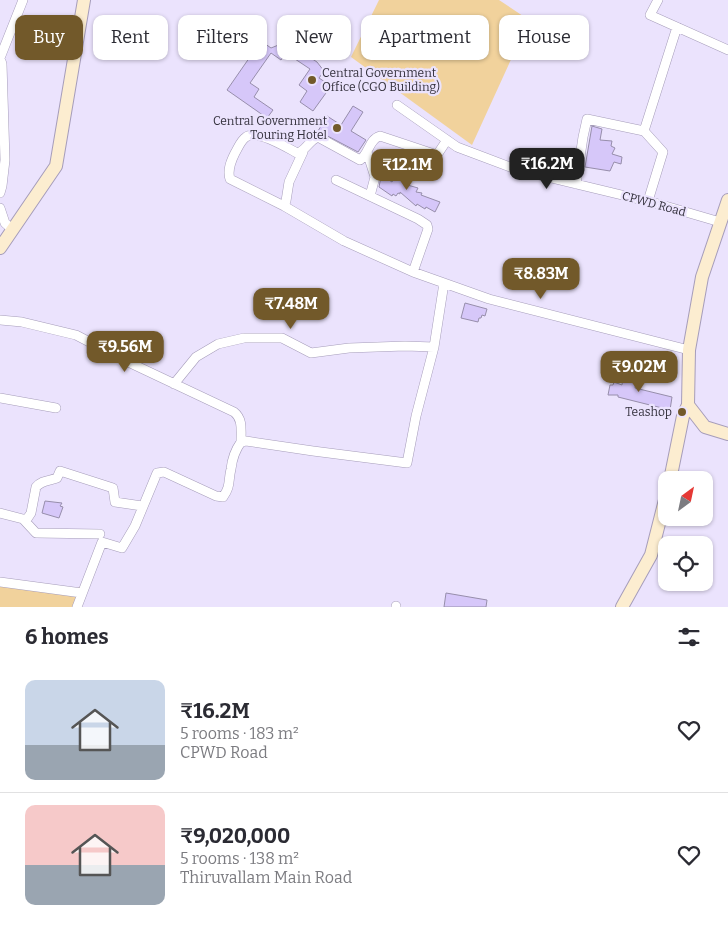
<!DOCTYPE html>
<html lang="en">
<head>
<meta charset="utf-8">
<style>
	:root { --surface:#fff; --page:#f2f2f3; --text:#2b2b33; --muted:#7c7c81; --line:#e1e1e2; --accent:#72592a }
	body { margin:0; font-family:Bitter,serif; background:var(--page); color:var(--text); height:100vh; display:flex; flex-direction:column; font-size:19px; white-space:nowrap }
	* { box-sizing:border-box; margin:0 }
	p { font-size:16px; color:var(--muted) }
	.icon { flex:none; width:28px; height:28px; fill:none; stroke:currentColor; stroke-width:2; stroke-linecap:round; stroke-linejoin:round }
	.map { position:relative; height:607px; overflow:hidden }
	.sheet { display:flex; flex-direction:column; background:var(--surface); flex:1 }
	.sheet>* { flex:none }
	.hud { position:absolute; left:15px; top:15px; width:699px; height:45px; display:flex; gap:10px }
	.needle { width:32px; rotate:33deg }
	.controls { position:absolute; left:658px; top:471px; display:grid; gap:10px }
	.controls a { display:grid; place-items:center; width:55px; height:55px; border-radius:10px; background:var(--surface); box-shadow:0 1px 4px #0004; font-size:25px }
	.price { position:absolute; translate:-50% -42px; padding:0 11px; border-radius:10px; background:var(--accent); color:#fff; font-size:16px; line-height:32px; filter:drop-shadow(0 1px 2px #0008) }
	.price::after { content:''; position:absolute; left:50%; top:30px; width:15px; height:11px; margin-left:-8px; background:inherit; clip-path:polygon(0 0,100% 0,50% 100%) }
	.price.active { background:#222; color:#fff }
	ul { padding:0; list-style:none }
	li { display:flex; align-items:center; gap:15px; height:125px; padding:0 25px }
	li+li { border-top:1px solid var(--line) }
	li span { display:grid; place-items:center; flex:none; width:140px; height:100px; border-radius:10px; color:#555 }
	li>.icon { margin-inline-start:auto }
	span .icon { width:60px; height:60px; fill:#fffc; stroke-width:1 }
	li b { font-size:21px }
	h2 { display:flex; justify-content:space-between; align-items:center; height:60px; padding:0 25px; font-size:21px }
	.tag { padding:0 18px; border-radius:10px; background:var(--surface); box-shadow:0 1px 4px #0004; font-size:18px; line-height:45px }
	.tag.active { background:var(--accent); color:#fff }
	.map>svg:first-child { display:block }
	.green { fill:#f1d29c }
	.building { fill:#d6c7f9; stroke:#978eab }
	.lines { fill:none; stroke-linecap:round; stroke-linejoin:round }
	.street-casing { stroke:#a69dba; stroke-width:10 }
	.secondary-casing { stroke:#a69dba; stroke-width:14 }
	.street { stroke:#fff; stroke-width:9 }
	.secondary { stroke:#fcedd0; stroke-width:12 }
	.poi-dot { fill:#72592a; stroke:#ebe3fd; stroke-width:2 }
	.labels { text-anchor:middle; dominant-baseline:central; stroke-width:4.5; stroke-linejoin:round; paint-order:stroke }
	.poi-label { font-size:12px; fill:#34313d; stroke:#ebe3fd; text-anchor:end }
	.street-label { font-size:12px; fill:#34313d; stroke:#ebe3fd }
</style>
</head>
<body>
<div class="map">
<svg width="728" height="607" viewBox="0 0 728 607">
	<rect width="100%" height="100%" fill="#ebe3fd"/>
	<path class="green" d="M 379,0 L 499,0 L 529,20 L 472,145 L 351,57 Z
		M 0,586 L 76,589 L 81,586 L 79,607 L 0,607 Z"/>
	<path class="building" d="M 261,41 L 271,48 L 286,42 L 317,62 L 324,71 L 319,78 L 331,86 L 313,111 L 300,102 L 307,91 L 299,85 L 310,69 L 286,53 L 281,60 L 271,53 L 250,83 L 259,89 L 254,97 L 273,110 L 267,118 L 227,90 Z
		M 353,106 L 363,112 L 351,131 L 366,140 L 358,152 L 318,131 L 327,116 L 341,125 Z
		M 592,126 L 602,129 L 600,140 L 612,141 L 611,146 L 615,148 L 612,154 L 622,157 L 621,164 L 614,162 L 610,171 L 585,167 Z
		M 401,170 L 406,173 L 406,175 L 408,176 L 404,184 L 418,188 L 416,192 L 422,193 L 421,195 L 440,202 L 435,212 L 426,207 L 425,209 L 417,204 L 416,206 L 400,192 L 400,194 L 398,193 L 396,196 L 393,194 L 392,196 L 379,187 L 381,177 L 385,179 L 386,178 L 392,182 L 397,173 L 399,173 Z
		M 465,303 L 487,309 L 485,316 L 482,315 L 481,318 L 479,318 L 478,322 L 461,318 Z
		M 635,365 L 636,366 L 632,381 L 636,380 L 635,388 L 672,397 L 670,410 L 618,397 L 618,395 L 608,395 L 610,385 L 613,385 L 614,382 L 622,385 L 623,376 L 627,378 Z
		M 45,501 L 62,503 L 60,506 L 63,507 L 59,518 L 42,513 Z
		M 446,593 L 487,600 L 486,607 L 444,607 Z"/>
	<g class="lines">
		<g class="street-casing">
			<path id="street" d="M 658,0 L 650,15 L 728,50
				M 0,58 L 2,64 L 5,160 L 2,186 L 0,193
				M 0,58 L 23,0
				M 397,105 L 457,147 L 518,170 L 655,203 L 720,222
				M 644,131 L 677,27
				M 447,140 L 437,155 L 380,136 C 369,139 369,154 360,160 L 318,137 C 308,141 306,151 297,153 C 286,147 257,129 246,137 C 241,140 238,148 235,153 C 231,161 227,170 230,179 L 284,206 L 344,241 L 413,272 L 444,283 L 489,299 L 689,350
				M 367,152 L 375,177 L 370,196
				M 336,180 L 418,219 L 427,225 L 428,229 L 413,272
				M 576,184 L 583,137 L 587,119 L 644,131 L 663,152 L 648,201
				M 284,206 L 286,201 L 289,182 L 303,152
				M 0,208 L 5,223 L 13,230
				M 0,320 L 22,322 L 76,335 L 126,361 L 234,412 C 243,419 241,430 241,442
				M 174,384 L 196,357 L 218,344 L 244,338 L 282,338 L 311,353 L 349,348 L 405,346 L 434,347
				M 0,398 L 56,408
				M 0,513 L 23,519 L 27,519 L 31,513 L 36,487 C 42,480 49,481 57,478 L 60,471 L 113,488 L 115,502 L 142,506
				M 23,519 L 36,533 L 100,534
				M 0,582 L 82,593
				M 77,607 L 102,542 L 122,548 L 135,526 L 157,473 L 164,472 L 216,496 L 223,497 C 231,486 228,481 231,469 C 232,460 236,449 241,442 L 246,441 L 313,451 L 407,463 L 416,416 L 434,347 L 444,283
				M 396,607 L 396,606"/>
		</g>
		<g class="secondary-casing">
			<path id="secondary" d="M 728,200 L 702,277 L 689,350 L 688,405 L 705,427 L 728,434
				M 0,248 L 56,166 L 84,0
				M 670,480 L 683,416 L 688,405
				M 622,607 L 651,555 L 666,496"/>
		</g>
		<use href="#street" class="street"/>
		<use href="#secondary" class="secondary"/>
	</g>
	<g class="poi-dot">
		<circle cx="312" cy="80" r="5"/>
		<circle cx="337" cy="128" r="5"/>
		<circle cx="682" cy="412" r="5"/>
	</g>
	<g class="labels">
		<g class="poi-label">
			<text x="322" y="73" text-anchor="start">Central Government<tspan x="322" dy="14">Office (CGO Building)</tspan></text>
			<text x="327" y="121">Central Government<tspan x="327" dy="14">Touring Hotel</tspan></text>
			<text x="672" y="412">Teashop</text>
		</g>
		<g class="street-label">
			<text transform="translate(654 204) rotate(15)">CPWD Road</text>
		</g>
	</g>
</svg>
<div class="controls">
<a><svg class="needle" viewBox="-14 -14 28 28"><path d="M0-13l5 13h-10z" fill="#e53935"/><path d="M0 13l5-13h-10z" fill="#7c7c81"/></svg></a>
<a><svg class="icon" aria-label="locate" viewBox="0 0 24 24"><circle cx="12" cy="12" r="6"/><path d="M12 2v4M12 18v4M2 12h4M18 12h4"/></svg></a>
</div>
<b class="price active" style="left:547px;top:190px">₹16.2M</b>
<b class="price" style="left:407px;top:191px">₹12.1M</b>
<b class="price" style="left:541px;top:300px">₹8.83M</b>
<b class="price" style="left:291px;top:330px">₹7.48M</b>
<b class="price" style="left:125px;top:373px">₹9.56M</b>
<b class="price" style="left:639px;top:393px">₹9.02M</b>
<div class="hud">
<a class="tag active">Buy</a>
<a class="tag">Rent</a>
<a class="tag">Filters</a>
<a class="tag">New</a>
<a class="tag">Apartment</a>
<a class="tag">House</a>
</div>
</div>
<section class="sheet">
<h2>6 homes<svg class="icon" aria-label="filters" viewBox="0 0 24 24"><path d="M4 7h16M4 17h16"/><circle cx="9" cy="7" r="2"/><circle cx="15" cy="17" r="2"/></svg></h2>
<ul>
<li><span style="background:linear-gradient(#c9d6e8 65%,#9aa5b1 0)"><svg class="icon" aria-label="home" viewBox="0 0 24 24"><path d="M3 11l9-7 9 7M6 9v11h12V9"/></svg></span><div><b>₹16.2M</b><p>5 rooms · 183 m²</p><p>CPWD Road</p></div><svg class="icon" aria-label="heart" viewBox="0 0 24 24"><path d="M12 20l-8-8c-3-5 5-10 8-4 3-6 11-1 8 4z"/></svg></li>
<li><span style="background:linear-gradient(#f6c9c9 60%,#9aa5b1 0)"><svg class="icon" aria-label="home" viewBox="0 0 24 24"><path d="M3 11l9-7 9 7M6 9v11h12V9"/></svg></span><div><b>₹9,020,000</b><p>5 rooms · 138 m²</p><p>Thiruvallam Main Road</p></div><svg class="icon" aria-label="heart" viewBox="0 0 24 24"><path d="M12 20l-8-8c-3-5 5-10 8-4 3-6 11-1 8 4z"/></svg></li>
</ul>
</section>
</body>
</html>
